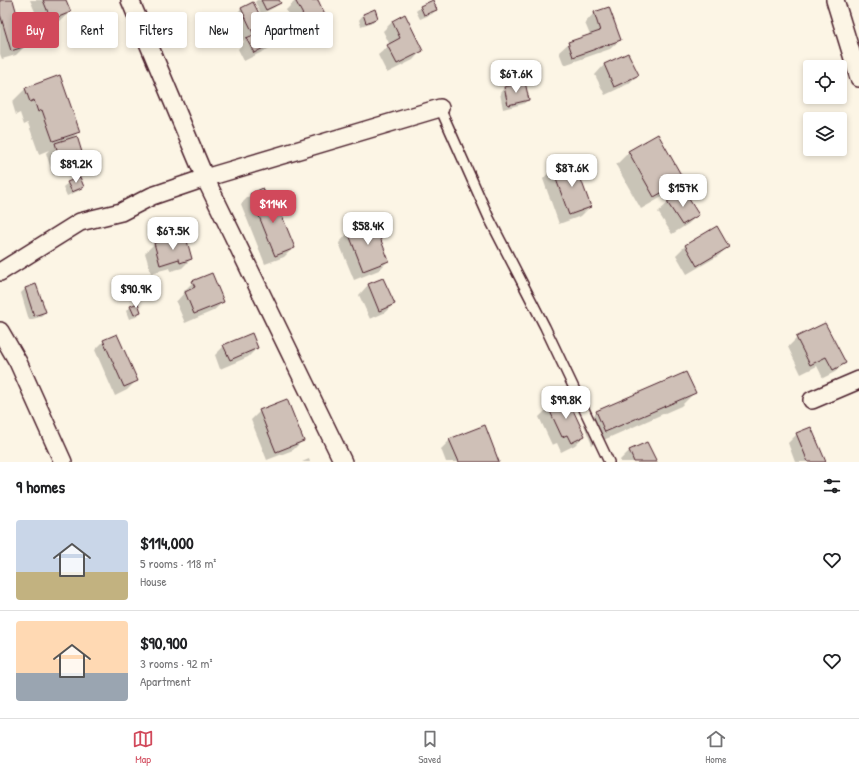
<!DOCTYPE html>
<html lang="en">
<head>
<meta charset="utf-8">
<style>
	:root { --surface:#fff; --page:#f6f6f6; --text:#202124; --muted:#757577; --line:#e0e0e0; --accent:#d1495b }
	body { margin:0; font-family:"Patrick Hand",sans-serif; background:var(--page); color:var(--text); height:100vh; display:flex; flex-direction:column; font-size:15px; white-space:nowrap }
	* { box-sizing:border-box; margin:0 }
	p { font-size:13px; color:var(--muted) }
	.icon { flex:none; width:22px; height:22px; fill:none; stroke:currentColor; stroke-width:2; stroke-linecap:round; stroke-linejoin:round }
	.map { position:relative; height:462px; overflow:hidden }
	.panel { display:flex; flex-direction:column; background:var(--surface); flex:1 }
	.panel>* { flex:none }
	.hud { position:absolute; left:12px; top:12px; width:400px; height:36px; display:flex; gap:8px }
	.buttons { position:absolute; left:803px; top:60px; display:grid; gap:8px }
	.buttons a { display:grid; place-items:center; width:44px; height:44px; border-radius:4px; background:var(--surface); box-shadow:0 2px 6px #0003; font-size:20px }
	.price { position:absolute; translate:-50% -34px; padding:0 9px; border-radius:8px; background:#fff; color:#222; font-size:13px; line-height:26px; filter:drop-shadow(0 1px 2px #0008) }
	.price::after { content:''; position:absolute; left:50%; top:24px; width:12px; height:9px; margin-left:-6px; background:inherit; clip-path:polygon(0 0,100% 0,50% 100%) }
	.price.selected { background:var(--accent); color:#fff }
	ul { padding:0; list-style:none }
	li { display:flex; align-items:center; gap:12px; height:100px; padding:0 16px }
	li+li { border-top:1px solid var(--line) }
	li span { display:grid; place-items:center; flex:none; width:112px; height:80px; border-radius:4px; color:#555 }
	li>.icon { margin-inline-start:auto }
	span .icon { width:48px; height:48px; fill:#fffc; stroke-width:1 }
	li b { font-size:17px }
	h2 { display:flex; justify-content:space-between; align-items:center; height:48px; padding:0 16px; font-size:17px }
	.tag { padding:0 14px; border-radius:4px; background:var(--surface); box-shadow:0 2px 6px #0003; font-size:14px; line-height:36px }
	.tag.selected { background:var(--accent); color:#fff }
	.tab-bar { display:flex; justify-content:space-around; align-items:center; height:56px; border-top:1px solid var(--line); background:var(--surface); font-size:11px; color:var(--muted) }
	.tab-bar a { display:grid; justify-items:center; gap:2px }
	.tab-bar .selected { color:var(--accent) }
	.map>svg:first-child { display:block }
	.shadow { fill:#0003 }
	.building { fill:#cfc0b7; stroke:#4a1f2b }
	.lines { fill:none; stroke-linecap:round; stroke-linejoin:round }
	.lane-casing { stroke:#4a1f2b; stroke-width:12 }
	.street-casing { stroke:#4a1f2b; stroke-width:20 }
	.lane { stroke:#fcf5e5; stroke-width:9 }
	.street { stroke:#fcf5e5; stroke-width:17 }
</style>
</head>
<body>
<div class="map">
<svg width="859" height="462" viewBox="0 0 859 462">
	<rect width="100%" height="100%" fill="#fcf5e5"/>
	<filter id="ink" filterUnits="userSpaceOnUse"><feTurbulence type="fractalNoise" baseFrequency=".025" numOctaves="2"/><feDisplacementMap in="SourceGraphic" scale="8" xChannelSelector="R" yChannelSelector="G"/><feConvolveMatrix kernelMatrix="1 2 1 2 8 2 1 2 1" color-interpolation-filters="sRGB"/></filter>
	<g filter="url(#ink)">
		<path class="shadow" d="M 0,0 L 11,0 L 25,46 L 16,55 L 2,59 L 0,54 Z
			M 30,0 L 65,0 L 70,12 L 60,21 L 42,28 Z
			M 257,0 L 278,0 L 279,2 L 275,7 L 261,14 L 255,2 Z
			M 296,0 L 316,0 L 324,15 L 315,24 L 299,33 L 286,10 Z
			M 253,3 L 266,30 L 281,38 L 272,47 L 244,61 L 238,49 L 244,42 L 232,18 L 241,9 Z
			M 421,7 L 436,10 L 432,14 L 420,19 L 416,11 Z
			M 375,11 L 377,17 L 373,22 L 361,26 L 359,20 L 363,15 Z
			M 594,13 L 620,40 L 610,49 L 564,65 L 559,52 L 569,43 L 590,35 L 585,23 Z
			M 404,16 L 422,50 L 413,60 L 387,73 L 378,55 L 390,45 L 383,31 L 392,22 Z
			M 628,54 L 638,75 L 628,84 L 605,95 L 595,75 L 604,65 Z
			M 524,83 L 528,100 L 523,104 L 503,109 L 500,93 L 504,88 Z
			M 26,88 L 79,131 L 71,139 L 83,158 L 74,168 L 53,175 L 46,153 L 49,150 L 39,154 L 28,123 L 24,125 L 20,113 L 16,115 L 12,102 Z
			M 629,152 L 682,180 L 669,193 L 641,209 L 616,165 Z
			M 574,161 L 590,207 L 581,216 L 559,224 L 543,179 L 552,169 Z
			M 68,183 L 83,187 L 78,191 L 67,196 L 63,187 Z
			M 250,195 L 270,210 L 293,248 L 284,257 L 265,264 L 241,204 Z
			M 668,203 L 698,215 L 688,224 L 672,234 L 658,212 Z
			M 373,224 L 388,261 L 379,270 L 354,280 L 339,243 L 348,233 Z
			M 716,228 L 728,247 L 718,256 L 687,274 L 676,255 L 685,246 Z
			M 174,238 L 175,242 L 191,259 L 182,268 L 171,271 L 170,268 L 151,273 L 145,253 L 154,244 Z
			M 383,279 L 394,304 L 384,313 L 370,319 L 359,295 L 368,285 Z
			M 193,282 L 223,302 L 213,311 L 185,323 L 176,302 L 184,293 L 184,291 Z
			M 36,285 L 45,312 L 40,317 L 29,320 L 21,293 L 25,289 Z
			M 137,304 L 140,312 L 136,317 L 129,319 L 126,311 L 130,307 Z
			M 797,338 L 845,363 L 835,372 L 823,378 L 817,366 L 801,374 L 788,347 Z
			M 104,341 L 137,380 L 127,390 L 115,396 L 95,350 Z
			M 224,346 L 257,348 L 248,357 L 220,369 L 215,355 Z
			M 694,393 L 681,406 L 592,445 L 584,425 L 597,412 Z
			M 549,407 L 584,436 L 575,445 L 561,452 L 557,443 L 552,445 L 539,417 Z
			M 260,411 L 303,440 L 293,450 L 267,460 L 251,420 Z
			M 797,434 L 825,462 L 795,462 L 788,443 Z
			M 450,440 L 498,462 L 446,462 L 441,449 Z
			M 647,443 L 656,462 L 621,462 L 620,460 L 629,451 Z
			M 309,459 L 310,462 L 302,462 Z"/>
		<path class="building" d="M 0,0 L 13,0 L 26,46 L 11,51 L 0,14 Z
			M 43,0 L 66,0 L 71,12 L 51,20 Z
			M 261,0 L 279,0 L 281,3 L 266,10 Z
			M 295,0 L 318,0 L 325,15 L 308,24 Z
			M 433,0 L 437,10 L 424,15 L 420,6 Z
			M 253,2 L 267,29 L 276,24 L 282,38 L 254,53 L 246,38 L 254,35 L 241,8 Z
			M 609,7 L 621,40 L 573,57 L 568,42 L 600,31 L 594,12 Z
			M 375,9 L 378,18 L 366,23 L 363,14 Z
			M 405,14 L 423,51 L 397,64 L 387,45 L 400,38 L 392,21 Z
			M 628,53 L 639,75 L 614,87 L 604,64 Z
			M 60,75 L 80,132 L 53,141 L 42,110 L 38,112 L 34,100 L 30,102 L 25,88 Z
			M 525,82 L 529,100 L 508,105 L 504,87 Z
			M 658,134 L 684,180 L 654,197 L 628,151 Z
			M 77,136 L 84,159 L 62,166 L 55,143 Z
			M 574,160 L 591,207 L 569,215 L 552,168 Z
			M 80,177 L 84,187 L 72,192 L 67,182 Z
			M 263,188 L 271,208 L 278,206 L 295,248 L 275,256 L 250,194 Z
			M 684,191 L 699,215 L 682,225 L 667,202 Z
			M 374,222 L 389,261 L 363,271 L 348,232 Z
			M 717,226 L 729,247 L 697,266 L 685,245 Z
			M 174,237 L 175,240 L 186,237 L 192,259 L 180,263 L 179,259 L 160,265 L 154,243 Z
			M 212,273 L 224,302 L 194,314 L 185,292 L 195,287 L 192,281 Z
			M 383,278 L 395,304 L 379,311 L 368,284 Z
			M 36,284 L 46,312 L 34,316 L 25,288 Z
			M 138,303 L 141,312 L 134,315 L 130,306 Z
			M 825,323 L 846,363 L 833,370 L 826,357 L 810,365 L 796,337 Z
			M 252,333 L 258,348 L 230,360 L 223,345 Z
			M 117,334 L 138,381 L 124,387 L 103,340 Z
			M 686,372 L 696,393 L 605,432 L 596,411 Z
			M 567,397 L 585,436 L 571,443 L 567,435 L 562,437 L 548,407 Z
			M 287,399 L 304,441 L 276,452 L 259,410 Z
			M 485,425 L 499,462 L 459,462 L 449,439 Z
			M 811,427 L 826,462 L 808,462 L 796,433 Z
			M 647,442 L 657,462 L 634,462 L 629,450 Z"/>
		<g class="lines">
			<g class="lane-casing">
				<path id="lane" d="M 440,108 L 489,218 L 545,327 L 609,462"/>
			</g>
			<g class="street-casing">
				<path id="street" d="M 130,0 L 205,178 L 343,462
					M 835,0 L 859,78
					M 0,272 L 80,222 L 121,212 L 152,196 L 205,178 L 440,108
					M 0,331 L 18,362 L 63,462
					M 812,400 L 859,380"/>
			</g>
			<use href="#lane" class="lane"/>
			<use href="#street" class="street"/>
		</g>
	</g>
</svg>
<div class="buttons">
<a><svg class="icon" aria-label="locate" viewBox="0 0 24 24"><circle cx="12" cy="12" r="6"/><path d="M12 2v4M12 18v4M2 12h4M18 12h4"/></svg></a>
<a><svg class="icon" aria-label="layers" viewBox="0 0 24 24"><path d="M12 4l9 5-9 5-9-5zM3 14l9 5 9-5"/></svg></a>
</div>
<b class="price" style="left:516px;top:94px">$67.6K</b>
<b class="price" style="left:76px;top:184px">$89.2K</b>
<b class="price" style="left:572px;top:188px">$87.6K</b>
<b class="price" style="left:683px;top:208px">$157K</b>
<b class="price selected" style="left:273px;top:224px">$114K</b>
<b class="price" style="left:368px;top:246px">$58.4K</b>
<b class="price" style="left:173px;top:251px">$67.5K</b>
<b class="price" style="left:136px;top:309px">$90.9K</b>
<b class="price" style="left:566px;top:420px">$99.8K</b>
<div class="hud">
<a class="tag selected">Buy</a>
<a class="tag">Rent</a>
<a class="tag">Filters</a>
<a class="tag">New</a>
<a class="tag">Apartment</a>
</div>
</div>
<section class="panel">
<h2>9 homes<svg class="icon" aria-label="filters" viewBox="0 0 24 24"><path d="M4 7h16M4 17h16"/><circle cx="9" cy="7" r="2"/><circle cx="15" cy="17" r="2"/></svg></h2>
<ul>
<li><span style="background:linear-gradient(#c9d6e8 65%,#c2b280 0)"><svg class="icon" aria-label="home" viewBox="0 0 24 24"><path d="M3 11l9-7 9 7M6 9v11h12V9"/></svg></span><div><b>$114,000</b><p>5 rooms · 118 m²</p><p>House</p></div><svg class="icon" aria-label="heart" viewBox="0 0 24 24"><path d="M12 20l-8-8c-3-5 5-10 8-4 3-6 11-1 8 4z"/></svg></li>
<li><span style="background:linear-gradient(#ffd9b3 65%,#9aa5b1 0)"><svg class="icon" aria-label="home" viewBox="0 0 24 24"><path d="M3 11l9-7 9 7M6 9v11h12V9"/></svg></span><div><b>$90,900</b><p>3 rooms · 92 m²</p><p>Apartment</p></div><svg class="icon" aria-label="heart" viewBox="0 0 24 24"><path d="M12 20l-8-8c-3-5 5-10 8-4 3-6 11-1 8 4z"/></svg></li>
</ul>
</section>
<nav class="tab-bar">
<a class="selected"><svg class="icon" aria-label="map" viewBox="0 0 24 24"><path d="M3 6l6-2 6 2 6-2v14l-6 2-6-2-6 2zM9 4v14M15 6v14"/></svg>Map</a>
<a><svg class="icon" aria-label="saved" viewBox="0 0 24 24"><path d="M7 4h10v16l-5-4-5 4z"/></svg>Saved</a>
<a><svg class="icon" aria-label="home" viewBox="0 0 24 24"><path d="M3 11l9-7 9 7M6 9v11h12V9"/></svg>Home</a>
</nav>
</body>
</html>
